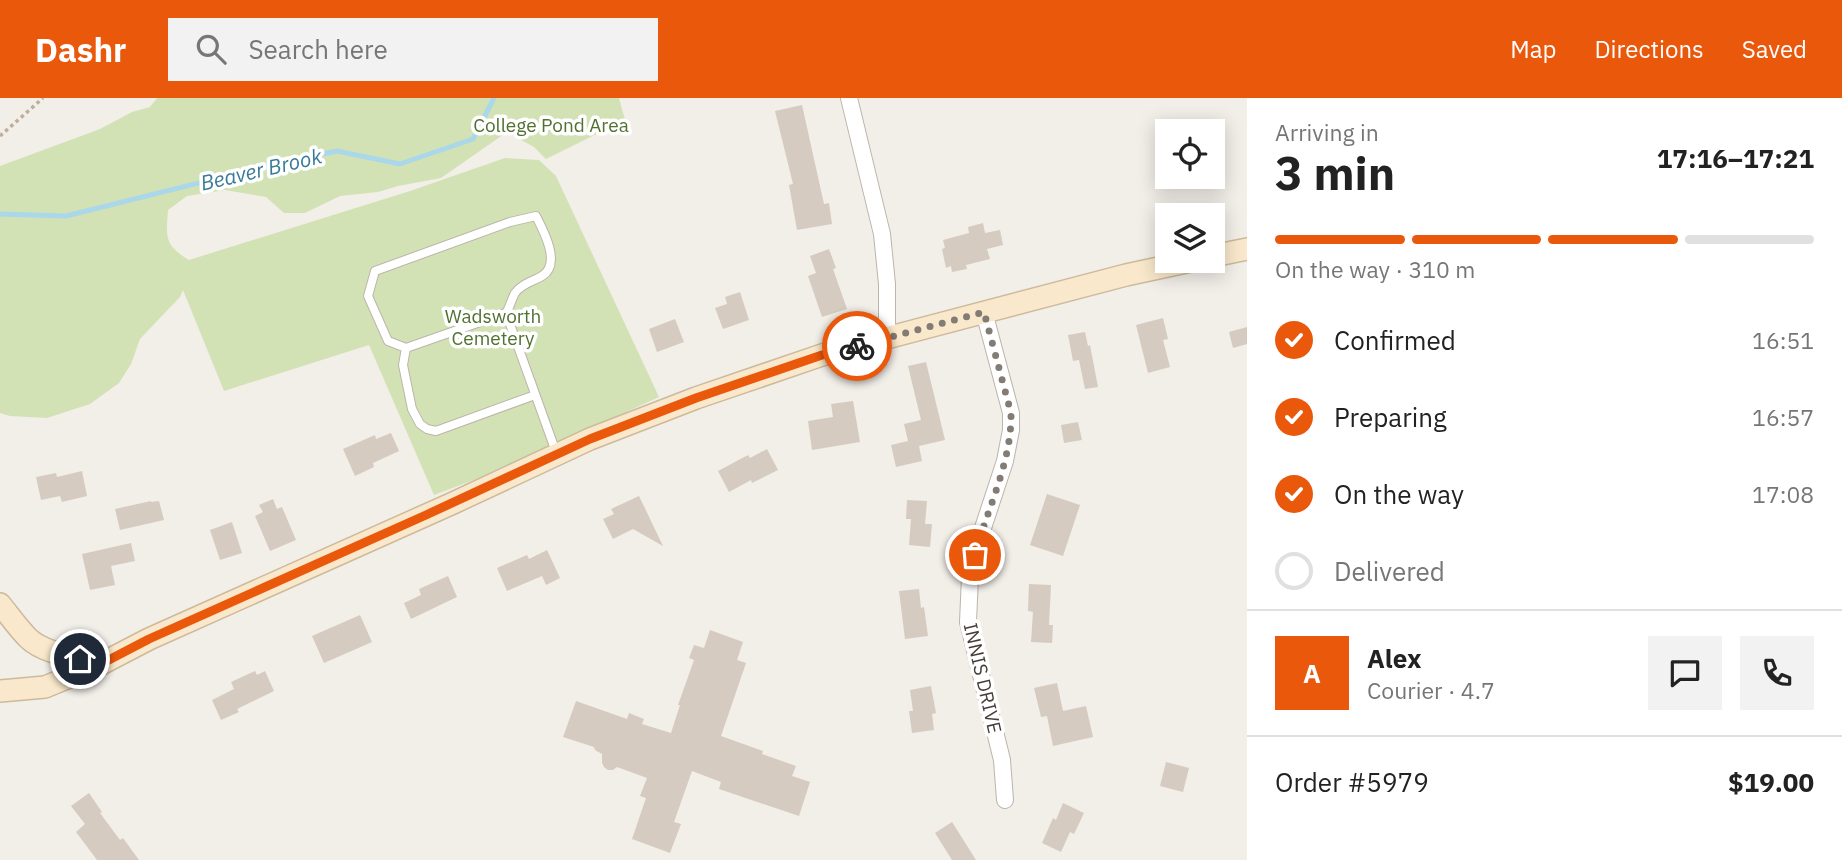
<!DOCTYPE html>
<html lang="en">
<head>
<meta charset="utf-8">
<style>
	:root { --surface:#fff; --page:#f2f2f2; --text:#222; --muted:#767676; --line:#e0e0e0; --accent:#ea580c }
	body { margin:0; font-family:"IBM Plex Sans",sans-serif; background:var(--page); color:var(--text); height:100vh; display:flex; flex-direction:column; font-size:26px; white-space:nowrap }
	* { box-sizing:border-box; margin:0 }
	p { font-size:23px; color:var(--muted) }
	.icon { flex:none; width:38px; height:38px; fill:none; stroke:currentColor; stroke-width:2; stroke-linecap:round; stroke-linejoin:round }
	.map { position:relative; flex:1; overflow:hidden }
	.sheet { display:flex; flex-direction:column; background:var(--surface); width:595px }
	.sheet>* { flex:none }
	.fabs { position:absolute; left:1155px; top:21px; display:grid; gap:14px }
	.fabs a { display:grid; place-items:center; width:70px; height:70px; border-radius:0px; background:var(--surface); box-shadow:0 4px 18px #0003; font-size:35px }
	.pin { position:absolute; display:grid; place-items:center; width:60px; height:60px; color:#fff; margin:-30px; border:4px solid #fff; border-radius:50%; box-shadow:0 2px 7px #0007 }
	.courier { position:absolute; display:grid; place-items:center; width:70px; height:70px; margin:-35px; border:5px solid #ea580c; border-radius:50%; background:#fff; color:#222; box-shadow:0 2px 9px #0007 }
	.overview em { font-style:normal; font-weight:700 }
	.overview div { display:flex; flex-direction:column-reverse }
	.overview { display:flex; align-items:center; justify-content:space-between; height:119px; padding:0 28px }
	h1 { font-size:46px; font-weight:700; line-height:52px }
	.bar { display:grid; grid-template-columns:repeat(4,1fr); gap:10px 7px; align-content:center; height:84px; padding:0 28px }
	.bar i { height:9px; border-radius:5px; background:var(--line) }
	.bar .active { background:var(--accent) }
	.bar p { grid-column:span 4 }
	.line { display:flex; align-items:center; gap:18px; padding:0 28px; border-top:2px solid var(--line) }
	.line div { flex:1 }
	.round { display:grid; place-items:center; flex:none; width:74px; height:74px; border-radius:0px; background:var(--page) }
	ol { padding:0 28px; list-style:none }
	li { display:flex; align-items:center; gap:21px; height:77px }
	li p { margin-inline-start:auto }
	li .icon { padding:7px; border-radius:50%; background:var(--accent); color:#fff; stroke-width:4 }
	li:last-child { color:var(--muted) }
	li i { width:38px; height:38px; border:4px solid var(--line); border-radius:50% }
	header { display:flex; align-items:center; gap:42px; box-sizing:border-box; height:98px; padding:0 35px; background:var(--accent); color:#fff }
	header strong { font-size:33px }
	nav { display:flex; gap:38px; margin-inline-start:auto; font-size:24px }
	.search { width:490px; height:63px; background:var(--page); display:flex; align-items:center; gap:18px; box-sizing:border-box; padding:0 24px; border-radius:0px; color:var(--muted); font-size:26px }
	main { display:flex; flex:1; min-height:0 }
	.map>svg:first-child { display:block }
	.green { fill:#d3e2b5 }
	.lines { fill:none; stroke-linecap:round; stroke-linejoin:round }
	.stream { stroke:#aad7e9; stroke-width:5 }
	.building { fill:#d6cbc1 }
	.lane-casing { stroke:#bdb4ab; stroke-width:10 }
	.street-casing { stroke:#bdb4ab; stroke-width:18 }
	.secondary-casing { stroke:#cdba9c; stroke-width:24 }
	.path { stroke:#bdae9e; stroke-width:3.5; stroke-dasharray:3.5 3.5; stroke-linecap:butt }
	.lane { stroke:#fff; stroke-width:8 }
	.street { stroke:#fff; stroke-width:16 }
	.secondary { stroke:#f9e8cb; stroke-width:21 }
	.done { stroke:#827c75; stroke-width:7; stroke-dasharray:0 12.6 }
	.route { stroke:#ea580c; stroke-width:9 }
	.labels { text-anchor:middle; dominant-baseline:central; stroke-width:7; stroke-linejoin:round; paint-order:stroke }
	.park-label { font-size:19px; fill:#517130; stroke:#fff }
	.street-label { font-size:19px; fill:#453e37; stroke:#fff }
	.water-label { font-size:21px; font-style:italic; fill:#377a97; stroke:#fff }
</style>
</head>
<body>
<header>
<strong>Dashr</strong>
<div class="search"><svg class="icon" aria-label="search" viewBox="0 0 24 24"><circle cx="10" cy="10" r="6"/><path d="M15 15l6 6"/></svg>Search here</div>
<nav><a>Map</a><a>Directions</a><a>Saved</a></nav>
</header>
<main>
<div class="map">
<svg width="1247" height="762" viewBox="0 0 1247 762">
	<rect width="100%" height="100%" fill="#f2eee8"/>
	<path class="green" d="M 157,0 L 619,0 L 625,22 L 546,61 L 534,49 L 507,34 L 441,80 L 398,88 L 378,94 L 340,98 L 305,115 L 284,115 L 266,99 L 225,92 L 187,98 L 168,112 C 166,139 164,147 189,162 L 410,93 L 505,60 L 539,62 L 556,78 L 659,299 L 495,374 L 434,397 L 369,247 L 224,293 L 183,192 L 180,199 L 140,241 L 131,266 L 119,285 L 90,306 L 47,320 L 10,318 L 0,315 L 0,68 L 100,31 L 132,14 L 150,9 Z"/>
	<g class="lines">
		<path class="stream" d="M 0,116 L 66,118 L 271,67 L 337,53 L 400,66 L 473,41 L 494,0"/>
	</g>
	<path class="building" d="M 802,7 L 824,106 L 829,105 L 832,126 L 797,132 L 789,87 L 793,86 L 775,13 Z
		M 983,125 L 985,135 L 1000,132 L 1003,147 L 987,151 L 990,161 L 966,167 L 967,171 L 952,174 L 951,168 L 946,170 L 942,151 L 945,150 L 943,142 L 969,135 L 968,129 Z
		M 829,151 L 836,170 L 833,171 L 847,211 L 822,219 L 808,178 L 816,175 L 810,158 Z
		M 740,194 L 749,222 L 723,231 L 715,210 L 727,206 L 725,199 Z
		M 1163,220 L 1168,241 L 1163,242 L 1170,269 L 1148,275 L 1136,227 Z
		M 675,221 L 684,244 L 657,254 L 649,231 Z
		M 1247,229 L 1247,246 L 1233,250 L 1229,234 Z
		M 1085,234 L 1088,248 L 1090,247 L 1098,289 L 1085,291 L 1079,262 L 1073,263 L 1068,237 Z
		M 926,264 L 945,342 L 919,348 L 922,363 L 896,369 L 891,347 L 908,343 L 904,326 L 921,322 L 908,268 Z
		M 853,303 L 860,344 L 812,352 L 808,323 L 833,319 L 831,306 Z
		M 1078,324 L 1082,342 L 1064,345 L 1061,327 Z
		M 391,335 L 399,353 L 373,365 L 374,369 L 355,378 L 343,351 L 375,337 L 376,341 Z
		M 767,351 L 778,372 L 752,385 L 751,382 L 729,394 L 718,373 L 748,357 L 750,360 Z
		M 82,373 L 87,398 L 62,404 L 60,398 L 41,402 L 36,379 L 56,375 L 57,379 Z
		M 1047,396 L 1080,407 L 1063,458 L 1030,447 Z
		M 639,398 L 663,448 L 633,431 L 613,441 L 603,421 L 614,416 L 611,411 Z
		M 273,401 L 277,411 L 282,409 L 296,442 L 270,453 L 255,418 L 263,414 L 259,407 Z
		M 907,402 L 927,403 L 925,426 L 932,426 L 930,449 L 909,447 L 911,421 L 906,421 Z
		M 151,403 L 151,404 L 159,403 L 164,422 L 120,432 L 115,411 Z
		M 232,424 L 242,455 L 220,462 L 210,432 Z
		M 131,445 L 135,463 L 111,468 L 115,487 L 90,492 L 82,456 Z
		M 547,452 L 560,480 L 546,487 L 542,478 L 507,493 L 497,470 L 527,457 L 529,461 Z
		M 448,478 L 457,499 L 411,521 L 404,505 L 421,497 L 419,491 Z
		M 1029,486 L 1051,487 L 1049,527 L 1053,527 L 1052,545 L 1031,544 L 1033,514 L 1028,513 Z
		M 919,491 L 921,510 L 924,509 L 928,538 L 905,541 L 899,493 Z
		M 360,517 L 372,544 L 324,565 L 312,538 Z
		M 710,532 L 743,544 L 737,562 L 746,565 L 721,638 L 763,653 L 762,656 L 796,668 L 792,678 L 810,684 L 799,718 L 719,691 L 721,684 L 692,673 L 674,724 L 681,726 L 670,755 L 632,741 L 646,700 L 640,698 L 647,680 L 617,669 L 613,672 L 608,672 L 604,669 L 602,665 L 602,656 L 595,652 L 594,649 L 563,639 L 576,603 L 627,621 L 629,615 L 644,621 L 642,626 L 671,635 L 680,607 L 678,607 L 694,562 L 689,560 L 694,547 L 704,550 Z
		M 255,573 L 257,577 L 265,573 L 274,593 L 237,611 L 239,614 L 221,622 L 212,602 L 234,591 L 231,584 Z
		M 1057,585 L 1063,613 L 1086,608 L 1093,639 L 1053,648 L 1047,618 L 1041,619 L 1034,590 Z
		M 931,588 L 936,615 L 932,616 L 934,632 L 912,635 L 909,613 L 913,613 L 910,592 Z
		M 1166,664 L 1189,670 L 1183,694 L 1160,688 Z
		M 89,695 L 102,714 L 100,715 L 120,742 L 123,740 L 139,762 L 97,762 L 76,734 L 85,726 L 71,708 Z
		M 1063,705 L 1084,715 L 1074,736 L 1070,734 L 1061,754 L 1042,745 L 1053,720 L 1056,722 Z
		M 952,724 L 976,762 L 952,762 L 935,735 Z"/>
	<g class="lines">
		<g class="lane-casing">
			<path id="lane" d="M 506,215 C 510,209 512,200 515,195 C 521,186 534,183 542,178 C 562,166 543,132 536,118 L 510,124 L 375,173 L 368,198 L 388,243 L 406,250 L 403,267 L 412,311 L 420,326 L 427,331 L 436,333 L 535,297
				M 506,215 L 556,354
				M 406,250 L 506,215"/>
		</g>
		<g class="street-casing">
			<path id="street" d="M 849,0 L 882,136 L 887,186 L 887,240
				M 984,214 L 1011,315 L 1011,332 L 1005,363 L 981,436 L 970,479 L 968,524 L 1002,662 L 1005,702"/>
		</g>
		<g class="secondary-casing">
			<path id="secondary" d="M 1213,158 L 1247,151
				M 0,506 C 9,517 18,530 28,540 C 44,556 80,560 101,566
				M 0,593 L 45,589 L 101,566 L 149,541 L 451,406 L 590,341 L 696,300 L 822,257 L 1126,177 L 1191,163"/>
		</g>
		<path class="path" d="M 0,38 L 43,0"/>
		<use href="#lane" class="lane"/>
		<use href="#street" class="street"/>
		<use href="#secondary" class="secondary"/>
	</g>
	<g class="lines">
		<path class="done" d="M 857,248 L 984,214 L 1011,315 C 1012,364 987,411 975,457"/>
		<path class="route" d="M 80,561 L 101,566 L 149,541 L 426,417 L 590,341 L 696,300 L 822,257 L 857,248"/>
	</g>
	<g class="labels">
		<g class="park-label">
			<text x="551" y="27">College Pond Area</text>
			<text x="493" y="218">Wadsworth<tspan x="493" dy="22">Cemetery</tspan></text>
		</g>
		<g class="street-label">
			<text transform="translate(983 580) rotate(77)">INNIS DRIVE</text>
		</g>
		<g class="water-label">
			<text transform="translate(261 71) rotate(-13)">Beaver Brook</text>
		</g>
	</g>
</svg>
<div class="fabs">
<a><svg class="icon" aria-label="locate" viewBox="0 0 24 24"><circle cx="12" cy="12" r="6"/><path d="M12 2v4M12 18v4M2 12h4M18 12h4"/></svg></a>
<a><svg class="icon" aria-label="layers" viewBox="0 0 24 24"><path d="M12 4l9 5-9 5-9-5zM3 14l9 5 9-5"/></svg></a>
</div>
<div class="pin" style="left:975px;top:457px;background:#ea580c"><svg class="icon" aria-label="bag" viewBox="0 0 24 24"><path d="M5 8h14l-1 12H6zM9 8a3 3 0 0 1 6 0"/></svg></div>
<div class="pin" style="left:80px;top:561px;background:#1f2937"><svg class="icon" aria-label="home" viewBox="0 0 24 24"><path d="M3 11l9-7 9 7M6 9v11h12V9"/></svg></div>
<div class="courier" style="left:857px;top:248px"><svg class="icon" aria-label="bike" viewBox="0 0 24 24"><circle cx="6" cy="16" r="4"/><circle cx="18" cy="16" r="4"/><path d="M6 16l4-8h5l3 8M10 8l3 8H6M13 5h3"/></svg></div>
</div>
<section class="sheet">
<div class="overview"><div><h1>3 min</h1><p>Arriving in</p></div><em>17:16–17:21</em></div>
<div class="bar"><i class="active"></i><i class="active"></i><i class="active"></i><i></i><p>On the way · 310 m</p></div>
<ol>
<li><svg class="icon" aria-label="check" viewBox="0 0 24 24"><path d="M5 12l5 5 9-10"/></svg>Confirmed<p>16:51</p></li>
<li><svg class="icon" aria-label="check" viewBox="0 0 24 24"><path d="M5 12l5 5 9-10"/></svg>Preparing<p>16:57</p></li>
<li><svg class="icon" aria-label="check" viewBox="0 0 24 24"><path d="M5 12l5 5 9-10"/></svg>On the way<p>17:08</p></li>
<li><i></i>Delivered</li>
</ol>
<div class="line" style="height:126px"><b class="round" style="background:var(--accent);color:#fff">A</b><div><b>Alex</b><p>Courier · 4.7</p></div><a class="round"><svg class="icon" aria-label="chat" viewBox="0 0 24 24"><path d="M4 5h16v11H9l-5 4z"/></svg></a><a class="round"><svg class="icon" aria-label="phone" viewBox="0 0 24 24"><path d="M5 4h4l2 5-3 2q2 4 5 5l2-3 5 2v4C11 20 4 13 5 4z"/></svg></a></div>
<div class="line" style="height:91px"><div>Order #5979</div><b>$19.00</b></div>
</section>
</main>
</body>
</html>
